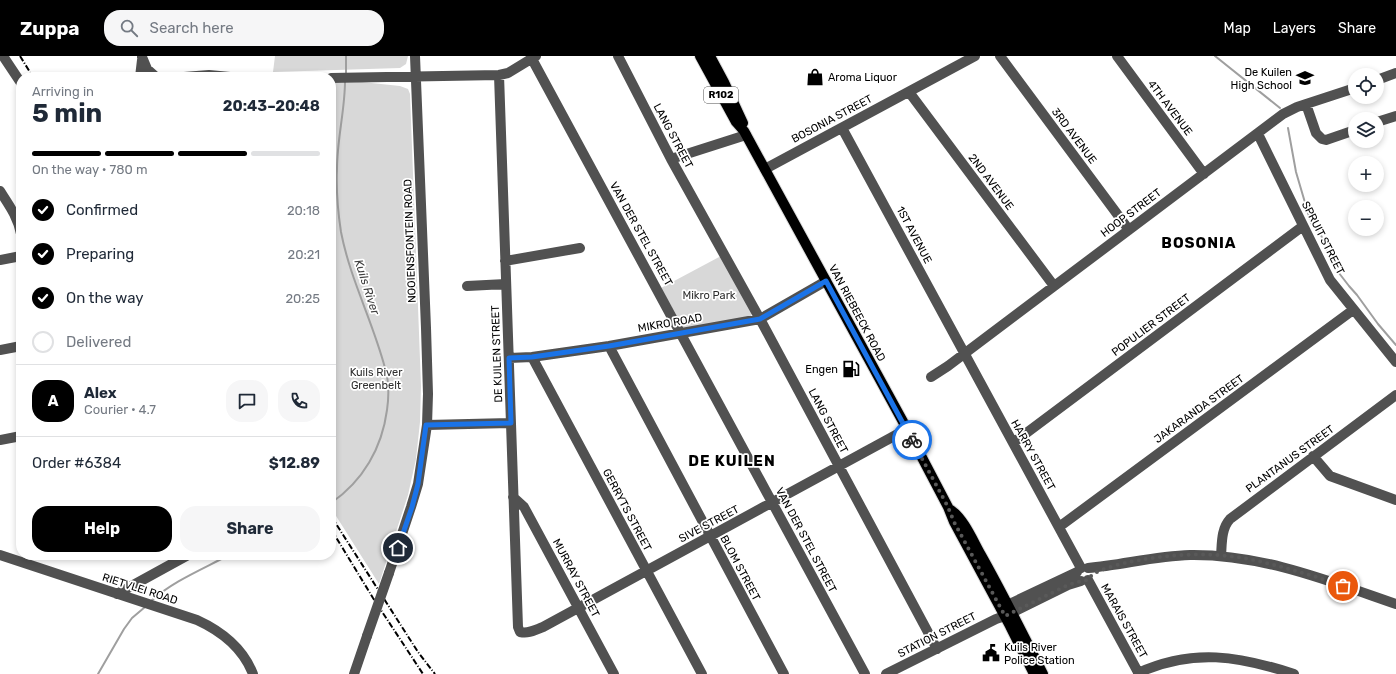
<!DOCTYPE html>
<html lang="en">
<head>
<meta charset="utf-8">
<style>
	:root { --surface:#fff; --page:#f6f6f7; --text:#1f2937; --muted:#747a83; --line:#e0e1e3; --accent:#000 }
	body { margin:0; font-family:Rubik,sans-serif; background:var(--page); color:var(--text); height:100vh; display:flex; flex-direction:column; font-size:15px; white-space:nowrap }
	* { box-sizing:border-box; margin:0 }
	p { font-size:13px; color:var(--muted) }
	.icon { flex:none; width:22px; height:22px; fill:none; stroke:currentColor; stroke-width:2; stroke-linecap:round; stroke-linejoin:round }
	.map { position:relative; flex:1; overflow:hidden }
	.panel { position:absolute; left:16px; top:16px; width:320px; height:488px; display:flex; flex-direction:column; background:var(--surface); border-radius:16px; box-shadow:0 2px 6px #0003 }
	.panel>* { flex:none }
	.tools { position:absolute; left:1348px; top:12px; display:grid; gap:8px }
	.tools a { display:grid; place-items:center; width:36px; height:36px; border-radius:50%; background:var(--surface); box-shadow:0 2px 6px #0003; font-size:20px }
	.pin { position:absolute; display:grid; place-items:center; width:34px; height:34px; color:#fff; margin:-17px; border:2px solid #fff; border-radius:50%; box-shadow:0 1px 4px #0007 }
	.courier { position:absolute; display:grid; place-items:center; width:40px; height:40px; margin:-20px; border:3px solid #1a73e8; border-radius:50%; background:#fff; color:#222; box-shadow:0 1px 5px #0007 }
	.head em { font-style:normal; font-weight:700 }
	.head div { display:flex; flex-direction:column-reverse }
	.head { display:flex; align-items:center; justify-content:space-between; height:68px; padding:0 16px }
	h1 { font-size:26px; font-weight:700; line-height:30px }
	.bar { display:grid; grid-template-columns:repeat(4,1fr); gap:6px 4px; align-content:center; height:48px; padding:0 16px }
	.bar i { height:5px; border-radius:3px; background:var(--line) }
	.bar .active { background:var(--accent) }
	.bar p { grid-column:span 4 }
	.line { display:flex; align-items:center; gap:10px; padding:0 16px; border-top:1px solid var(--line) }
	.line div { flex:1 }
	.round { display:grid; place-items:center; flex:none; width:42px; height:42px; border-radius:16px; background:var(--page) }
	ol { padding:0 16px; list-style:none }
	li { display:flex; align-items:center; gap:12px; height:44px }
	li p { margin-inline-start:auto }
	li .icon { padding:4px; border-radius:50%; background:var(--accent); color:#fff; stroke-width:4 }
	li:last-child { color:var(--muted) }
	li i { width:22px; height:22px; border:2px solid var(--line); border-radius:50% }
	.cta { display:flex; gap:8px; margin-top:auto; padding:8px 16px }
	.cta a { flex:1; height:46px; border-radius:16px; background:var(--accent); color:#fff; font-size:16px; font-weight:700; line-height:46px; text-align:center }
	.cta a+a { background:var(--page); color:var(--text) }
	header { display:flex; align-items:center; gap:24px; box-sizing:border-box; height:56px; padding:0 20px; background:var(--accent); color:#fff }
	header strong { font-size:19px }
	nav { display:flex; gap:22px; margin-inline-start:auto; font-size:14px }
	.search { width:280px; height:36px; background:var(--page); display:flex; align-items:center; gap:10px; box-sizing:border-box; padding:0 14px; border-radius:16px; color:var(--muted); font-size:15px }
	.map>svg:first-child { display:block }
	.green { fill:#d8d8d8 }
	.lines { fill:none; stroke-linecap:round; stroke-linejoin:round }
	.stream { stroke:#9f9f9f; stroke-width:2 }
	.major-casing { stroke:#dbdbdb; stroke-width:12 }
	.minor { stroke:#515151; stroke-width:10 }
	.major { stroke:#000; stroke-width:10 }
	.rail { stroke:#000; stroke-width:2; stroke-dasharray:6 2 1 2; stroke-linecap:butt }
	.minor-bridge { stroke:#515151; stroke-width:10 }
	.done { stroke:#595959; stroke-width:4; stroke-dasharray:0 7.2 }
	.route { stroke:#1a73e8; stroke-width:5 }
	.labels { text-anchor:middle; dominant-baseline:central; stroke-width:3.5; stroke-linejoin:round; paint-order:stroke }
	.shield { fill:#fff; stroke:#4c4c4c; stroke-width:1 }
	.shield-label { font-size:10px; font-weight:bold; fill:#000 }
	.poi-label { font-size:11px; fill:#000; stroke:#fff; text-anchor:end }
	.street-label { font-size:11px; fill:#000; stroke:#fff }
	.park-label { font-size:11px; fill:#2f2f2f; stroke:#fff }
	.water-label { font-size:12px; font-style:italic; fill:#404040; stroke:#fff }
	.district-label { font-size:15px; font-weight:bold; letter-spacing:1px; fill:#000; stroke:#fff }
</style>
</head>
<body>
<header>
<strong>Zuppa</strong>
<div class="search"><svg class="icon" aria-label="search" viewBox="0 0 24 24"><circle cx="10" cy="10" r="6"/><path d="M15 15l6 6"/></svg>Search here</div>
<nav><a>Map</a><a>Layers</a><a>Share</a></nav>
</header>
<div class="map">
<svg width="1396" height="618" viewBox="0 0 1396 618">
	<rect width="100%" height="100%" fill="#fff"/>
	<path class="green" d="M 275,0 L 408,0 L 406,8 L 400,12 L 273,16 Z
		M 362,26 L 400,30 L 408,33 L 410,38 L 421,330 L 420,366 L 416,403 L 408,439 L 379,528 L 331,452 L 331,27 Z
		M 721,200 L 752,256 L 751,261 L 684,273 L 661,232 Z"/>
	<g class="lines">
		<path class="stream" d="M 1215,0 L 1280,52
			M 346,19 L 346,0
			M 1288,72 L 1296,116 L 1311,167 L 1321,179 L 1332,208 L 1349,230 L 1357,239 L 1378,268 L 1396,289
			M 331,447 C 363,425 382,392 387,354 C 389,340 389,325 385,312 C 373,266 350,223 341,176 C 338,156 336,133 337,113 C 337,83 345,54 345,25
			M 151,545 C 173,525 203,513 229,499
			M 98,618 L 124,573 L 132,562 L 145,551"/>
		<g class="major-casing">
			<path id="major" d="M 700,0 L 736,66 L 744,75 L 907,373 L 948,451 L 954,466 L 1010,570 L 1034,618
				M 710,0 L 724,26 L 743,67
				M 951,454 C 964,463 973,485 981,499 C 1003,538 1023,578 1043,618"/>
		</g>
		<path class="minor" d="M 3,0 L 21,27
			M 618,0 L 671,103 L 760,263 L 937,593
			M 1000,0 L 1129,174
			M 1117,0 L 1204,118
			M 142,1 L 147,13 L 156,21
			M 532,3 L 865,618
			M 499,19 L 518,571 L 520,576 C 529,578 535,574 543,571 L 907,373
			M 140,21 L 142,4
			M 184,21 L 209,19 L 230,21
			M 331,22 L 499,19 L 508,17 L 536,0
			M 1377,24 L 1396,17
			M 909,36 L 1054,230
			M 1306,48 L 1316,77 L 1322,83 L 1326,84 L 1355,74
			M 1377,66 L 1396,60
			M 842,72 L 1081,512
			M 1258,78 L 1330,224 L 1396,306
			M 671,103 L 746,79
			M 765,113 L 975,0
			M 0,135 C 9,149 18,161 21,178
			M 0,204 L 21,200
			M 505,205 L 580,192
			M 467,230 L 506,228
			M 609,290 L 784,618
			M 0,294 L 21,290
			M 532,301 L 702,618
			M 509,302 L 532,301 L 609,290 L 760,263 L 826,225
			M 931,321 L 948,310 L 1283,58 L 1297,51 L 1355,32
			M 427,369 L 511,367
			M 0,384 L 21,380
			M 1013,387 L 1303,170
			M 1313,400 L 1330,420 L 1396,444
			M 513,441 L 524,451 L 614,618
			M 1059,471 L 1353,254
			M 0,499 L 197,564 C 221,575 243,592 253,618
			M 1221,500 C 1222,487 1221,473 1230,463 L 1396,339
			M 1088,512 C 1122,509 1155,500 1190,499 C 1262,498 1329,525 1396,548
			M 389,517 L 411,451 L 418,428 L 427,369 L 428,338 L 426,272 L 415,0
			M 1088,524 L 1139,618
			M 117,538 L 188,499
			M 1001,552 L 1077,516
			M 1138,617 C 1193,592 1239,600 1294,618
			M 354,618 L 367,580
			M 886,618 L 996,563 L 1005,560 L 1068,529 L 1081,525"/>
		<use href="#major" class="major"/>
		<path class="rail" d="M 20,0 L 33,21
			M 331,460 L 418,596 L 435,618
			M 331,473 L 373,542 L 423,618"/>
		<path class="minor-bridge" d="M 367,580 L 389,517"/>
	</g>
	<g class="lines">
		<path class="done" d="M 912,384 L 948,451 L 954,466 L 1005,560 L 1068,529 L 1081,525 L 1088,524 C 1089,523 1090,521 1091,520 C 1097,513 1131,505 1140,504 C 1178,497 1220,496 1258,505 C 1287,512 1315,520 1343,530"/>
		<path class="route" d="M 398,492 L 412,451 L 418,428 L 426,369 L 511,367 L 509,302 L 532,301 L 609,290 L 760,263 L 826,225 L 912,384"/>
	</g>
	<defs>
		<g id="shop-bare" transform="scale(1.38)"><path d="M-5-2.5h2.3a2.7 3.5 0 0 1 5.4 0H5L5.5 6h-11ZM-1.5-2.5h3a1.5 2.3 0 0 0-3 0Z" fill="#000" stroke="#fff" stroke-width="2.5" paint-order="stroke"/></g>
		<g id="school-bare" transform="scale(1.38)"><path d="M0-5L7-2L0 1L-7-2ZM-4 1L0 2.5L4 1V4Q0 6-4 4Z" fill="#000" stroke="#fff" stroke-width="2.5" paint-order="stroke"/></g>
		<g id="fuel-bare" transform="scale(1.38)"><path d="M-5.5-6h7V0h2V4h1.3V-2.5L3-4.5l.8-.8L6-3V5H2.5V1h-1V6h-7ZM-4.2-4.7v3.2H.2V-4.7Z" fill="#000" stroke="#fff" stroke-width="2.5" paint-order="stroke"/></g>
		<g id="civic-bare" transform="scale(1.38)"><path d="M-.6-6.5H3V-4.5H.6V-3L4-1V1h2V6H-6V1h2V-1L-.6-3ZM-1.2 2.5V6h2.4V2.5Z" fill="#000" stroke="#fff" stroke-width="2.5" paint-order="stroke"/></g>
	</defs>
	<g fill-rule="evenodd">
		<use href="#shop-bare" x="815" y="21"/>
		<use href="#school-bare" x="1305" y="22"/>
		<use href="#fuel-bare" x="851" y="313"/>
		<use href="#civic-bare" x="991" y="597"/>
	</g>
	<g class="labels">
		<rect class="shield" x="704" y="31" width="34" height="16" rx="3"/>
		<g class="shield-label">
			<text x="721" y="39">R102</text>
		</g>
		<g class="poi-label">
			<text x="1292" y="16">De Kuilen<tspan x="1292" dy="13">High School</tspan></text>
			<text x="828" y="21" text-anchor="start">Aroma Liquor</text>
			<text x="838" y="313">Engen</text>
			<text x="1004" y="591" text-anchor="start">Kuils River<tspan x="1004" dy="13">Police Station</tspan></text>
		</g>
		<g class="street-label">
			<text transform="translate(1170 52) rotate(53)">4TH AVENUE</text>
			<text transform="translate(832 63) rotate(-28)">BOSONIA STREET</text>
			<text transform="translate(673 80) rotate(62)">LANG STREET</text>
			<text transform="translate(1074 80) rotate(53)">3RD AVENUE</text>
			<text transform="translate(991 126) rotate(53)">2ND AVENUE</text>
			<text transform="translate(1131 157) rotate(-37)">HOOP STREET</text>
			<text transform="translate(641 178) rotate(61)">VAN DER STEL STREET</text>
			<text transform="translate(914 179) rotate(62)">1ST AVENUE</text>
			<text transform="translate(1323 182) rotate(63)">SPRUIT STREET</text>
			<text transform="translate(410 185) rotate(-92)">NOOIENSFONTEIN ROAD</text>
			<text transform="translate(857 257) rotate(62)">VAN RIEBEECK ROAD</text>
			<text transform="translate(670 267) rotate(-10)">MIKRO ROAD</text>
			<text transform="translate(1151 269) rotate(-37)">POPULIER STREET</text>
			<text transform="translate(497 298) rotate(-92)">DE KUILEN STREET</text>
			<text transform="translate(1199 353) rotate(-36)">JAKARANDA STREET</text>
			<text transform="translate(828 365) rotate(62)">LANG STREET</text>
			<text transform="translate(1033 399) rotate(61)">HARRY STREET</text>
			<text transform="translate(1290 403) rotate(-36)">PLANTANUS STREET</text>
			<text transform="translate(627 454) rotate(62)">GERRYTS STREET</text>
			<text transform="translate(709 468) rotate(-28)">SIVE STREET</text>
			<text transform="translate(806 484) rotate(62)">VAN DER STEL STREET</text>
			<text transform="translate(740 512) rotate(62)">BLOM STREET</text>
			<text transform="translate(576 522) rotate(62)">MURRAY STREET</text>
			<text transform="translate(140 533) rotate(18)">RIETVLEI ROAD</text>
			<text transform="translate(1124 565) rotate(61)">MARAIS STREET</text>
			<text transform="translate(937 579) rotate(-27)">STATION STREET</text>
		</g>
		<g class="park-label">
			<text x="709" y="239">Mikro Park</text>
			<text x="376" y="316">Kuils River<tspan x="376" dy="13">Greenbelt</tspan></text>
		</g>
		<g class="water-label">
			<text transform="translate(367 231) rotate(72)">Kuils River</text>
		</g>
		<g class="district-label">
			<text x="1199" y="187">BOSONIA</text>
			<text x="732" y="405">DE KUILEN</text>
		</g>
	</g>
</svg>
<div class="tools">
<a><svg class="icon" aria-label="locate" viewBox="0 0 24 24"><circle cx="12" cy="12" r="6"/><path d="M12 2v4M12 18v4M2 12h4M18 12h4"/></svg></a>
<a><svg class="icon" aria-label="layers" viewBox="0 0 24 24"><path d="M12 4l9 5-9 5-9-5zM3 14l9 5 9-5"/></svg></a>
<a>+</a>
<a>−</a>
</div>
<div class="pin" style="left:1343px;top:530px;background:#ea580c"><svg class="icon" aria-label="bag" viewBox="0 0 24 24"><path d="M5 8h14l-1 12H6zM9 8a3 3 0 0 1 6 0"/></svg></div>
<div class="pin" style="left:398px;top:492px;background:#1f2937"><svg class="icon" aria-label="home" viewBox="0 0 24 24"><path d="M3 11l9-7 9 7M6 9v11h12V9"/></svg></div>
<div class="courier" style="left:912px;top:384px"><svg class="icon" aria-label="bike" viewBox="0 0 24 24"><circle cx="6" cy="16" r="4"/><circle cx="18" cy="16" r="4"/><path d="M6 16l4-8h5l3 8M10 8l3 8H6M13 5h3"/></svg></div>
<section class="panel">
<div class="head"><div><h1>5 min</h1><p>Arriving in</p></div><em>20:43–20:48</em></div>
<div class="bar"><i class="active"></i><i class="active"></i><i class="active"></i><i></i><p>On the way · 780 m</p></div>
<ol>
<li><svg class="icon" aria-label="check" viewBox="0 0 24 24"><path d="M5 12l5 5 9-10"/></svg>Confirmed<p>20:18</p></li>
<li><svg class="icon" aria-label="check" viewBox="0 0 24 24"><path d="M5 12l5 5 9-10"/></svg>Preparing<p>20:21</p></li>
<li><svg class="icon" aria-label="check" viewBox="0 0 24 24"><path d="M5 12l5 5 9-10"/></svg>On the way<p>20:25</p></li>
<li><i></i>Delivered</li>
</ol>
<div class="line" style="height:72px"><b class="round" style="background:var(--accent);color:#fff">A</b><div><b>Alex</b><p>Courier · 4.7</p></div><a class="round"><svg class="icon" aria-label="chat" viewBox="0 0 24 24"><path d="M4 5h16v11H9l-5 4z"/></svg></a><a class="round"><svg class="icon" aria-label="phone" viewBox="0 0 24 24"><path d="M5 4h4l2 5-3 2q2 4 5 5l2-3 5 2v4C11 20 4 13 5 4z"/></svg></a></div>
<div class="line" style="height:52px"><div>Order #6384</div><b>$12.89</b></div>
<div class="cta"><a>Help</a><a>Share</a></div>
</section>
</div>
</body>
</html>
